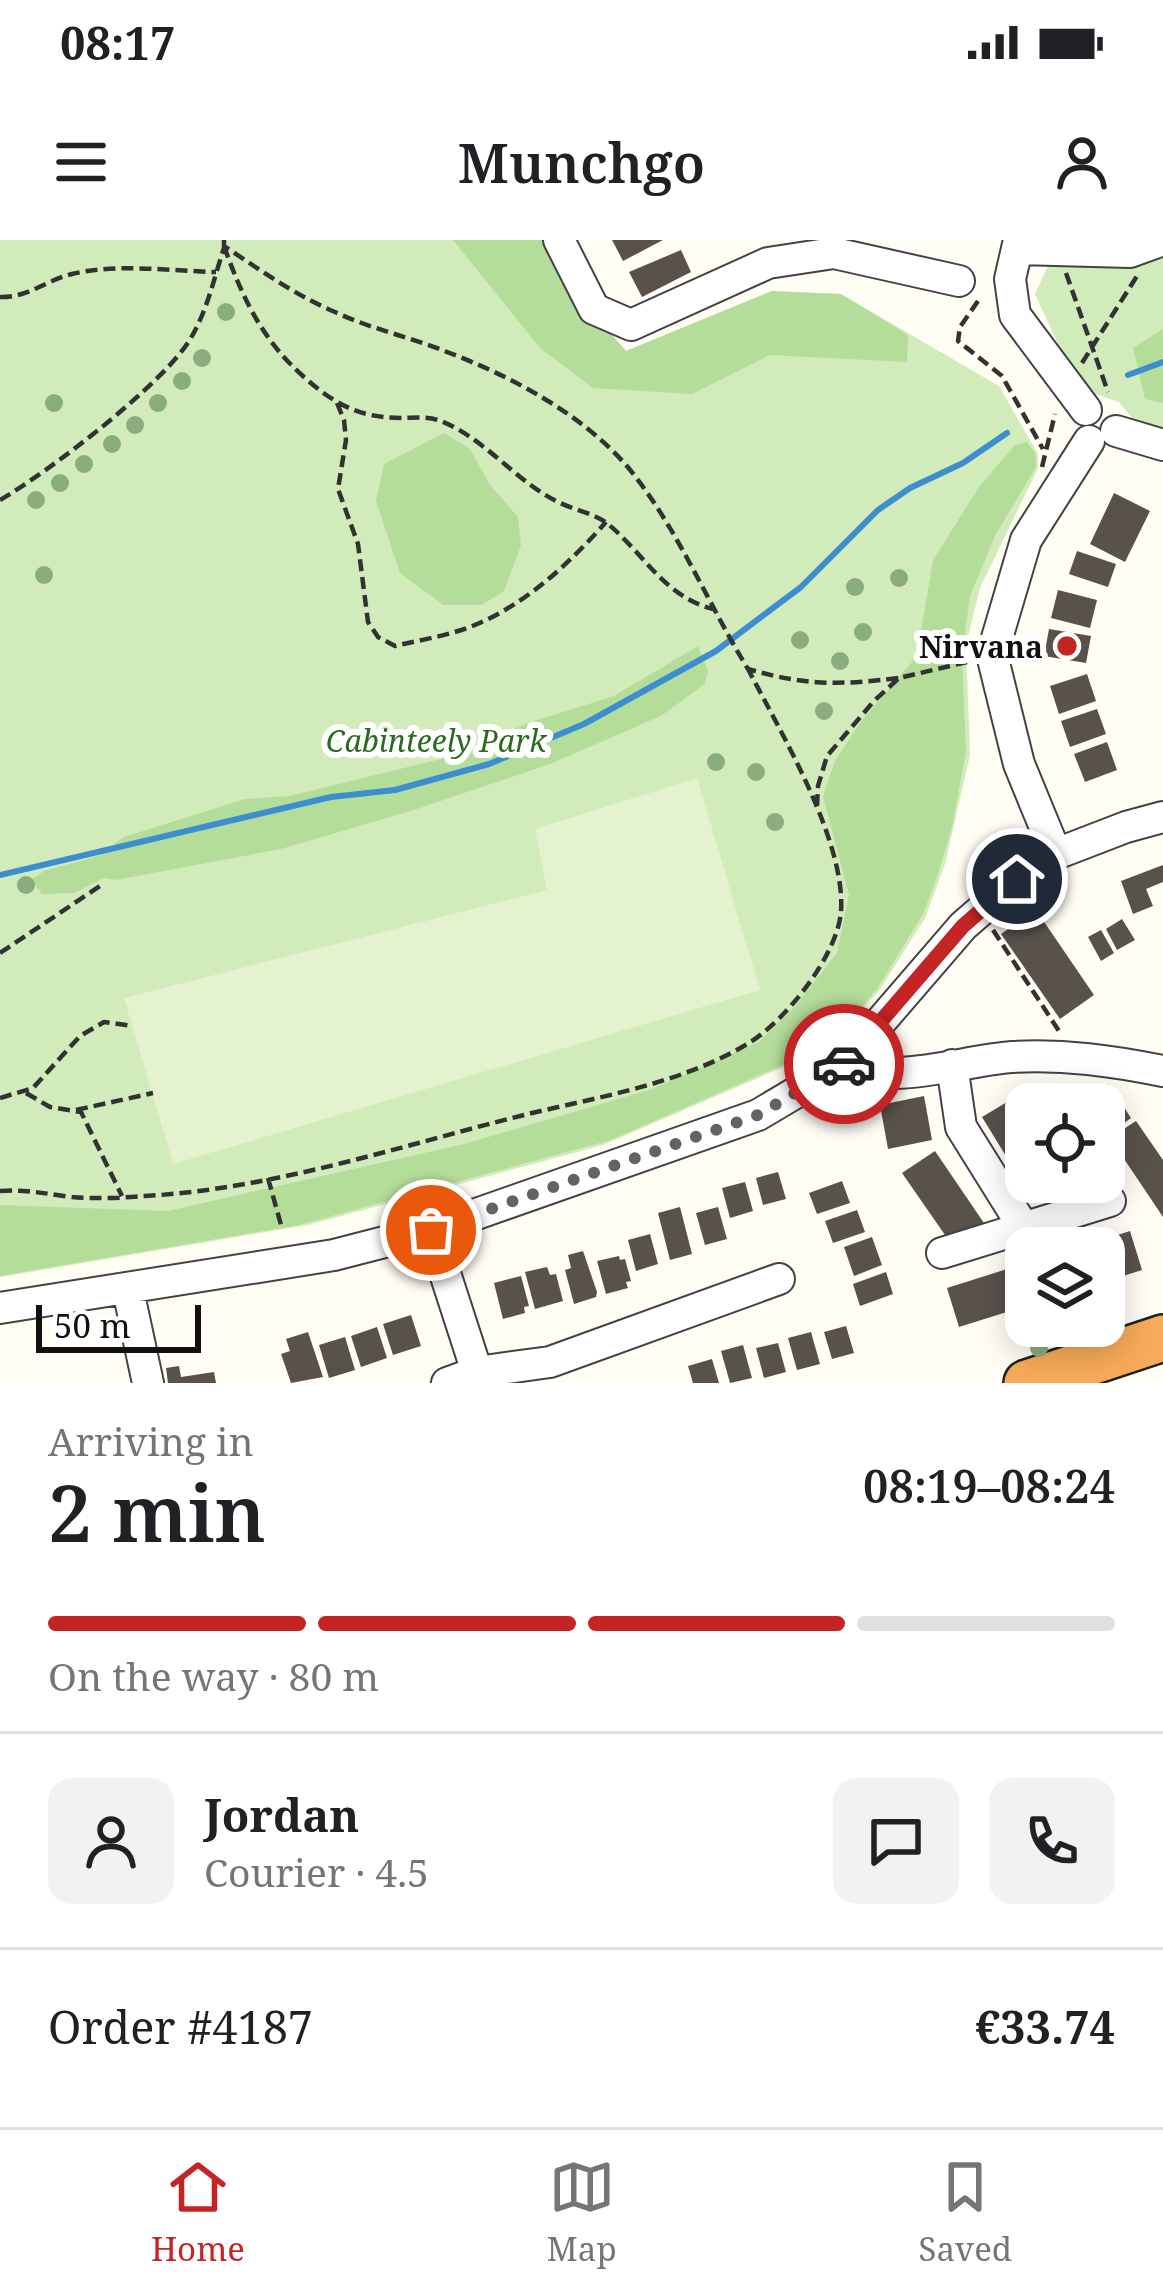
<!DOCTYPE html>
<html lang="en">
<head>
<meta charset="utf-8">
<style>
	:root { --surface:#fff; --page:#f2f2f2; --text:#202124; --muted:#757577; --line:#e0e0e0; --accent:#c52424 }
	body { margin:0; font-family:"Noto Serif",serif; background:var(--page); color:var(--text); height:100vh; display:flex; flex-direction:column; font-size:45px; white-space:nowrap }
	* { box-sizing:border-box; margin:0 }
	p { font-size:39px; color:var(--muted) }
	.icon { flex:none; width:66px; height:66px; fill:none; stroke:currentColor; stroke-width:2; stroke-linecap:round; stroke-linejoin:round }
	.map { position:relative; height:1143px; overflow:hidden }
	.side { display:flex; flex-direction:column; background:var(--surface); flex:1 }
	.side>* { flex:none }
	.fabs { position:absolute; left:1005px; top:843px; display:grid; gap:24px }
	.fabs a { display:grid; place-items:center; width:120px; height:120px; border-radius:24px; background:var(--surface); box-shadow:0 6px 30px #0003; font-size:60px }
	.scale { position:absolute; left:36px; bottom:30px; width:165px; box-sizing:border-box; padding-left:12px; border:6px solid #101010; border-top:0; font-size:33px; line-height:42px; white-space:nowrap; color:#101010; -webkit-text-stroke:9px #fff; paint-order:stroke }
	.pin { position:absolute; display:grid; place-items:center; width:102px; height:102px; color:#fff; margin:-51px; border:6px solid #fff; border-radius:50%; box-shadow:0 3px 12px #0007 }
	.courier { position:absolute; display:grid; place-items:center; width:120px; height:120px; margin:-60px; border:9px solid #c52424; border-radius:50%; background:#fff; color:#222; box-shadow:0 3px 15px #0007 }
	.summary em { font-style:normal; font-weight:600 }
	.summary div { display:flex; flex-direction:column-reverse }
	.summary { display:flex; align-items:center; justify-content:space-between; height:204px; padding:0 48px }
	h1 { font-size:78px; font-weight:600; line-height:90px }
	.bar { display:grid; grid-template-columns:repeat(4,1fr); gap:18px 12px; align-content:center; height:144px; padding:0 48px }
	.bar i { height:15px; border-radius:9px; background:var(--line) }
	.bar .selected { background:var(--accent) }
	.bar p { grid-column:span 4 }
	.line { display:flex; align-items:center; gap:30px; padding:0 48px; border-top:3px solid var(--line) }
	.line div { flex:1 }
	.round { display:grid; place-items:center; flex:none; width:126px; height:126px; border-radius:24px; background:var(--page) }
	.status { display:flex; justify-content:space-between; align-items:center; height:84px; padding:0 60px; background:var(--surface); direction:ltr }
	.status svg { height:33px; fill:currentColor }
	header { display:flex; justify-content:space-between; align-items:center; height:156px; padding:0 48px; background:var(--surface); font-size:54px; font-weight:600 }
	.tabs { display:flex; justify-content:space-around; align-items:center; height:168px; border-top:3px solid var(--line); background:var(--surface); font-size:33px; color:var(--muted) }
	.tabs a { display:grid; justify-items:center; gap:6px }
	.tabs .selected { color:var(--accent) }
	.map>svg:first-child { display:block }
	.green { fill:#d2ebbb }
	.forest { fill:#b5dd9a }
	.pitch { fill:#e4f2cd }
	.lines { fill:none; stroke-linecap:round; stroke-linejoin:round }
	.stream { stroke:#3c8ed1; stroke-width:6 }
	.building { fill:#59524c }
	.minor-casing { stroke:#434343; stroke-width:34 }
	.highway-casing { stroke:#212121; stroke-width:50 }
	.path { stroke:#323232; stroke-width:4.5; stroke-dasharray:12 6; stroke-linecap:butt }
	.minor { stroke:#fff; stroke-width:30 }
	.highway { stroke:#f7aa5a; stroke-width:45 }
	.tree { fill:#8aad7e }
	.done { stroke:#646360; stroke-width:12; stroke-dasharray:0 21.6 }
	.route { stroke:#c52424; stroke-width:15 }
	.poi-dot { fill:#c52424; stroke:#fff; stroke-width:4.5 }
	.labels { text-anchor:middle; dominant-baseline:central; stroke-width:12; stroke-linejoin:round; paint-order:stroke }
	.poi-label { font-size:30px; font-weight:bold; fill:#101010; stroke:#fff; text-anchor:end }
	.park-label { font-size:30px; font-style:italic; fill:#2a6b1e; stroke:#fff }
</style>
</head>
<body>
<div class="status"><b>08:17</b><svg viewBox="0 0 49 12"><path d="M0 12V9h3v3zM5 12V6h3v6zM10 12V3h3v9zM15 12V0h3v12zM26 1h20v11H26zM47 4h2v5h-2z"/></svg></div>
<header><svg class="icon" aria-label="menu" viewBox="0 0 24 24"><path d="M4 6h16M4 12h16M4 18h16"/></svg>Munchgo<svg class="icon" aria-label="person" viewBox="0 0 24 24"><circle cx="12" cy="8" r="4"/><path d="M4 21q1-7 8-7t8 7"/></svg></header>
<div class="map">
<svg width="1163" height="1143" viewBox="0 0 1163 1143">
	<rect width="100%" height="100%" fill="#fffdf4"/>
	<path class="green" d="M 0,0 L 545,0 L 586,65 L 626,111 L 772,51 L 841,54 L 999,146 L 1038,214 L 1038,228 L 980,348 L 966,406 L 970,515 L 945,624 L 925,678 L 879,751 L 825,809 L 603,905 L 308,985 L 0,1037 Z
		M 1163,12 L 1163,197 L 1135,182 L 1119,162 L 1086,151 L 1069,128 L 1035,54 L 1048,26 L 1057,22 Z"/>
	<path class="forest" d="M 453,0 L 545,0 L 586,65 L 626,111 L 772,51 L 841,54 L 908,95 L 907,122 L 770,115 L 692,154 L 593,148 L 540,108 Z
		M 1163,89 L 1163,163 L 1145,159 L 1133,108 Z
		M 444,193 L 470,209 L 490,245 L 518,277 L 521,305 L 504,351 L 482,365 L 443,365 L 400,333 L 376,261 L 384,224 Z
		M 1027,202 L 1035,213 L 1036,227 L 996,294 L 970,356 L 962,415 L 966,512 L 952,587 L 938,634 L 923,674 L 877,749 L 826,806 L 611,900 L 299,985 L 0,1036 L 0,965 L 168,971 L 464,904 L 652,849 L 759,802 L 795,766 L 837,713 L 849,655 L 823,556 L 835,521 L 859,484 L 917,416 L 933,320 L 979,247 L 1015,205 Z
		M 698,406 L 708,431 L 705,444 L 661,476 L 550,524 L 414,570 L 281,609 L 116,640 L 104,638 L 74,653 L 42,654 L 31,640 L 44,631 L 98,616 L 124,597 L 245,559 L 289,556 L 449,517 L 528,483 L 614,456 Z"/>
	<path class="pitch" d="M 697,538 L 760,750 L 173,924 L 124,758 L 547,650 L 535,589 Z"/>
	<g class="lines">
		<path class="stream" d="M 1128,135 L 1163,122
			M 0,635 L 331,557 L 395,550 L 489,524 L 584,484 L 716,411 L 801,347 L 878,270 L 910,248 L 963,223 L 1007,193"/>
	</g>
	<path class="building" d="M 612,0 L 663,0 L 623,21 Z
		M 681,10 L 691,32 L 642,57 L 629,32 Z
		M 1114,253 L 1150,271 L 1125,322 L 1090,304 Z
		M 1077,311 L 1116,324 L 1108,347 L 1069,334 Z
		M 1058,350 L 1097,360 L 1090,388 L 1051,378 Z
		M 1049,389 L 1091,396 L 1086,423 L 1044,416 Z
		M 1087,434 L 1096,461 L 1059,474 L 1050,446 Z
		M 1097,469 L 1106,494 L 1070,507 L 1061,481 Z
		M 1107,502 L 1117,530 L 1085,542 L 1074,514 Z
		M 1163,625 L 1163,642 L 1146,649 L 1153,666 L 1133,674 L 1121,641 Z
		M 1036,670 L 1094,755 L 1060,779 L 1001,694 Z
		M 1122,679 L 1135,700 L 1117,710 L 1106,689 Z
		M 1101,690 L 1114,713 L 1101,721 L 1088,697 Z
		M 1069,844 L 1109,844 L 1131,878 L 1108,895 L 1104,888 L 1104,864 L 1069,864 Z
		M 924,856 L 932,900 L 888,909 L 880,865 Z
		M 1007,862 L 1026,894 L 1026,936 L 1020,939 L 982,877 Z
		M 1136,881 L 1163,920 L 1163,977 L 1110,898 Z
		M 935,911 L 986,986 L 954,1008 L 902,933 Z
		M 778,932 L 786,959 L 763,965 L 756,938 Z
		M 842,941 L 850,963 L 817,974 L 809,953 Z
		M 745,942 L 753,971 L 730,978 L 722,948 Z
		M 680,967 L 692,1014 L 670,1020 L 658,973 Z
		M 718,967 L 727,999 L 705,1005 L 696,973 Z
		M 857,970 L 865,992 L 833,1003 L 825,981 Z
		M 1130,991 L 1142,1030 L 1104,1042 L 1104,1008 L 1080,1007 Z
		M 650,994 L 658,1024 L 636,1031 L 628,1000 Z
		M 872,997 L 882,1025 L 854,1036 L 844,1007 Z
		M 583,1011 L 597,1052 L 596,1057 L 574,1064 L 565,1030 L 571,1028 L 568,1015 Z
		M 619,1016 L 620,1020 L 625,1019 L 631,1041 L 626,1042 L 628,1048 L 606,1054 L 597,1021 Z
		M 1026,1023 L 1026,1066 L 959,1087 L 947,1048 Z
		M 547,1027 L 550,1035 L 556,1034 L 563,1061 L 535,1069 L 525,1032 Z
		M 886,1032 L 893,1054 L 860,1066 L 853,1044 Z
		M 521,1036 L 529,1066 L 524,1067 L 525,1073 L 503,1079 L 494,1043 Z
		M 411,1075 L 421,1106 L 393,1115 L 383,1084 Z
		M 846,1086 L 854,1113 L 832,1119 L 824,1092 Z
		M 377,1087 L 387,1118 L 361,1127 L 351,1096 Z
		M 308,1092 L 323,1137 L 291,1143 L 281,1114 L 290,1111 L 286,1099 Z
		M 811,1092 L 820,1124 L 797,1130 L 788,1098 Z
		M 345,1097 L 355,1130 L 329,1138 L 319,1105 Z
		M 778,1103 L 786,1132 L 764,1138 L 756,1108 Z
		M 743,1105 L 752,1138 L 730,1143 L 721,1111 Z
		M 712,1119 L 719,1143 L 693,1143 L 688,1126 Z
		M 179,1126 L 181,1137 L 214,1132 L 216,1143 L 168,1143 L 166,1128 Z"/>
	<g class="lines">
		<g class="minor-casing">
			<path id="minor" d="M 559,0 L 594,69 L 631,85 L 768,23 L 834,13 L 959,41
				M 1019,0 L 1010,39 L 1015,75 L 1086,170
				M 1018,9 L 1130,12 L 1163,0
				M 1116,191 L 1163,205
				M 1056,614 L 1019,524 L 992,415 L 1026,300 L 1089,201
				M 844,824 C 895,846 959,821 1012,817 C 1065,814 1112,821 1163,831
				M 952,825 L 961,887 L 1024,988
				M 431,990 L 477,1132
				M 942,1013 L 1110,961
				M 128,1050 L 148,1143
				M 0,1068 L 334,1015 L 431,990 L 758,875 L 844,824 L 963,686 L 1017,639 L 1056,614 L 1126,587 L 1163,577
				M 447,1143 L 477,1132 L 550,1122 L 779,1039"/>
		</g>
		<g class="highway-casing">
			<path id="highway" d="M 1027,1143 L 1163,1098"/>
		</g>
		<path class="path" d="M 224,0 L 224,6 C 260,30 295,55 335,72 C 371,89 410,97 447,112 C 513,137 586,176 631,231 C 679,291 708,364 748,429 C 806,446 840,445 899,438
			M 224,6 C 242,57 262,100 304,137 C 334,164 360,178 401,178 C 413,178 427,176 438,180 C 483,196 515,241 558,262 C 574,270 594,273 608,284 C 644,314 665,357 713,369
			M 1066,33 L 1108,152
			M 0,57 C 27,58 47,40 72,34 C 118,23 169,31 216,32
			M 978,61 L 960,87 L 958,101 L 1002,136 L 1043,209
			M 1082,123 L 1137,36
			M 337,163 L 344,180 L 346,200 L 338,249 L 358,304 L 368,382 L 378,397 L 395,406 C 420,400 446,396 470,387 C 524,366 568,325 606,282
			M 1042,227 L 1055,174
			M 0,260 C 47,233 168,141 192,96 C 208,68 214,38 224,8
			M 817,566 L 818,546 L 827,516 L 874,461 L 899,438 L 967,422
			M 993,690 L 1059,791
			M 0,713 L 103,644
			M 26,853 L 50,867 L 81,872 L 122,956
			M 0,858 L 33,848 L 80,796 L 104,782 L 133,786
			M 76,870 L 153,853
			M 268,938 L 281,985
			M 0,951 C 25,949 47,954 72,957 C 95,959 121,958 145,956 C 269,949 388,910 508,879 C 589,858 676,847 749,803 C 786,780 837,716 841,672 C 846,601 781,493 748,429"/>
		<use href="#minor" class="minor"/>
		<use href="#highway" class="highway"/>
	</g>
	<g class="tree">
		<circle cx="226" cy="72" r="9"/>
		<circle cx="202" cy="118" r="9"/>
		<circle cx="182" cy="141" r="9"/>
		<circle cx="54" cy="163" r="9"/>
		<circle cx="158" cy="163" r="9"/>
		<circle cx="135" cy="185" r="9"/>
		<circle cx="112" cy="204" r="9"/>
		<circle cx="84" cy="224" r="9"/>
		<circle cx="60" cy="243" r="9"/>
		<circle cx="36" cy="260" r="9"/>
		<circle cx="44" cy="335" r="9"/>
		<circle cx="899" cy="338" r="9"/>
		<circle cx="855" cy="347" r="9"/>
		<circle cx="863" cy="392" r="9"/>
		<circle cx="800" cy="400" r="9"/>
		<circle cx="840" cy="421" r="9"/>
		<circle cx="824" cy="471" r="9"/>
		<circle cx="716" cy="522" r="9"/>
		<circle cx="756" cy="532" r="9"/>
		<circle cx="775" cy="582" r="9"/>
		<circle cx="26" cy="645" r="9"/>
		<circle cx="1039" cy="1108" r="9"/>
	</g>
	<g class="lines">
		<path class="done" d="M 431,990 L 758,875 L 844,824"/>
		<path class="route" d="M 844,824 L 963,686 L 1017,639"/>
	</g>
	<circle class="poi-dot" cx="1067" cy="406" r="12"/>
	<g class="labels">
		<g class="poi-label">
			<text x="1043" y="406">Nirvana</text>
		</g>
		<g class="park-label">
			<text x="436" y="500">Cabinteely Park</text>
		</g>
	</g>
</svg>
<div class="fabs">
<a><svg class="icon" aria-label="locate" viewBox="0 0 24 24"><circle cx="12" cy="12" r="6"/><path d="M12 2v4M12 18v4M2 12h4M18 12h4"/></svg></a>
<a><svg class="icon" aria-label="layers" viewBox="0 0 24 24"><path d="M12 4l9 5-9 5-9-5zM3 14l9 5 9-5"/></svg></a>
</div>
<div class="scale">50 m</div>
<div class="pin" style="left:431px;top:990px;background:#ea580c"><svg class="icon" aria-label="bag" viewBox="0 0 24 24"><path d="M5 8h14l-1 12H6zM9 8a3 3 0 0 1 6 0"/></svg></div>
<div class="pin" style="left:1017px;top:639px;background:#1f2937"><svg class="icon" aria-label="home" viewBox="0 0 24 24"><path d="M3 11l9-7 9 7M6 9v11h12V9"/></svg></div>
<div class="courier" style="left:844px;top:824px"><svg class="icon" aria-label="car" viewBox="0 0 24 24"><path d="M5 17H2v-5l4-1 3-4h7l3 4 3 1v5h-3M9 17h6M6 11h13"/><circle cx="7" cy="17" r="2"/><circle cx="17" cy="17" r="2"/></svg></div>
</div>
<section class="side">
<div class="summary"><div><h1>2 min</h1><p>Arriving in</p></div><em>08:19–08:24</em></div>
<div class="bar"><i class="selected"></i><i class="selected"></i><i class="selected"></i><i></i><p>On the way · 80 m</p></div>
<div class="line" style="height:216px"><a class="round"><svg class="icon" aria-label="person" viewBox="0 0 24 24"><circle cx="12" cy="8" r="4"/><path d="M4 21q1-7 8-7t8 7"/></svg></a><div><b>Jordan</b><p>Courier · 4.5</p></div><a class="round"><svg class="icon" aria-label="chat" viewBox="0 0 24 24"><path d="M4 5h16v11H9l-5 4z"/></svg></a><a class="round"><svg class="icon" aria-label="phone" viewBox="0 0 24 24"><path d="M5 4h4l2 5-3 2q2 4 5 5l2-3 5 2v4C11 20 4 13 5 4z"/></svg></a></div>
<div class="line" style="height:156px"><div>Order #4187</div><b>€33.74</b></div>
</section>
<nav class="tabs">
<a class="selected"><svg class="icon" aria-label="home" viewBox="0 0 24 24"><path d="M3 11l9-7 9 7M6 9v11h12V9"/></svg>Home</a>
<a><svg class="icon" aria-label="map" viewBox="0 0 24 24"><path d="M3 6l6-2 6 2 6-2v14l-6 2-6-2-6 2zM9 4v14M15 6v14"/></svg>Map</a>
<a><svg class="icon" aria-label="saved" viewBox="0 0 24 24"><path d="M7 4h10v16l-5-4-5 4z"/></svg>Saved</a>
</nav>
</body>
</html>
